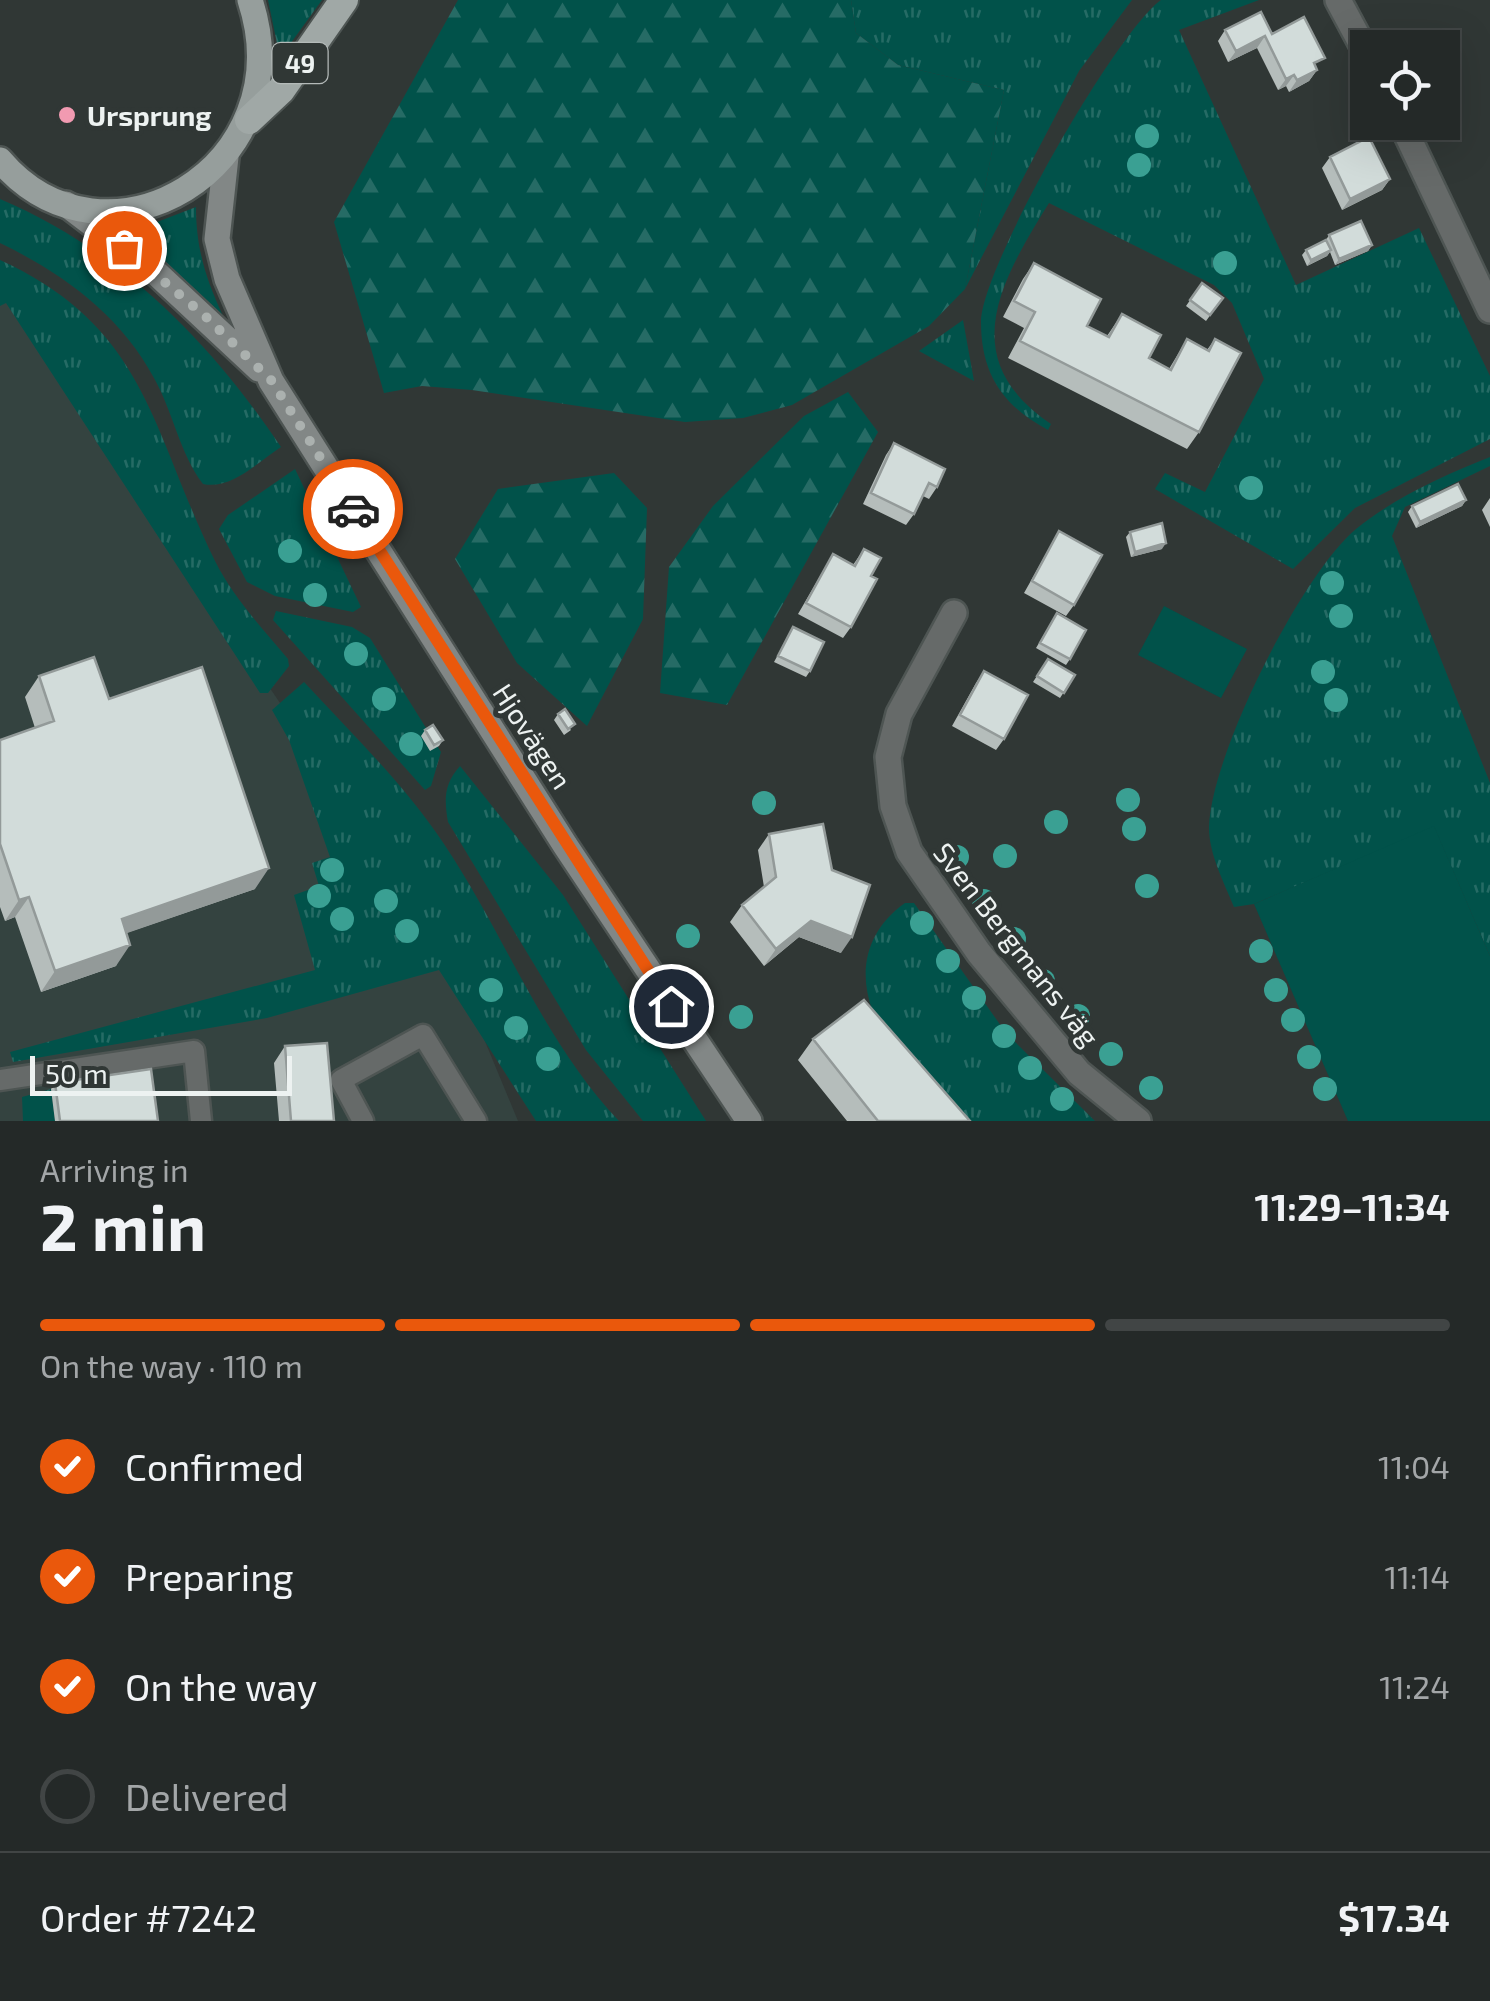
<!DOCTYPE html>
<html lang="en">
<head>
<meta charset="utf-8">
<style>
	:root { --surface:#242928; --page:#303534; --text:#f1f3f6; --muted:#a3a6a8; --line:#414545; --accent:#ea580c }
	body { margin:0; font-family:"Exo 2",sans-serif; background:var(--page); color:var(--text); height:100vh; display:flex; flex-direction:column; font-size:38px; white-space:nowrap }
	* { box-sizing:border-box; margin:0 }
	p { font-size:32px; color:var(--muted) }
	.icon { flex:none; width:55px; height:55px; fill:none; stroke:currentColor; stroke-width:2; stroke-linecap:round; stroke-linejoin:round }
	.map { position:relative; height:1121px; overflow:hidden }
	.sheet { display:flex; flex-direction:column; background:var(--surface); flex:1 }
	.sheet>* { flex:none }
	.tools { position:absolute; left:1350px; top:30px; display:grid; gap:20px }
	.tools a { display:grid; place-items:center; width:110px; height:110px; border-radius:0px; background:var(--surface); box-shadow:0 10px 40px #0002,0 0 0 2px var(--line); font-size:50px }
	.scale { position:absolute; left:30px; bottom:25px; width:262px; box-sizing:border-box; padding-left:10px; border:5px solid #edf2f1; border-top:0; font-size:28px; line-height:35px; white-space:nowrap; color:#edf2f1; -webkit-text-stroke:8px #303735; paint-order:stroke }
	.pin { position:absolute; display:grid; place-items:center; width:85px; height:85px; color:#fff; margin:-42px; border:5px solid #fff; border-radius:50%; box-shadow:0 2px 10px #0007 }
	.courier { position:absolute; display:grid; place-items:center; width:100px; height:100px; margin:-50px; border:8px solid #ea580c; border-radius:50%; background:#fff; color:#222; box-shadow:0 2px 12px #0007 }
	.summary em { font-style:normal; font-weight:700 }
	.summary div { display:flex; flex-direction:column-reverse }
	.summary { display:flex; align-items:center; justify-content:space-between; height:170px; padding:0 40px }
	h1 { font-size:65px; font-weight:700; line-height:75px }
	.bar { display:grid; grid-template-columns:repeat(4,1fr); gap:15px 10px; align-content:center; height:120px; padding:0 40px }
	.bar i { height:12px; border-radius:8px; background:var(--line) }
	.bar .on { background:var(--accent) }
	.bar p { grid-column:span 4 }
	.line { display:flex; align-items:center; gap:25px; padding:0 40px; border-top:2px solid var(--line) }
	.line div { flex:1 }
	ol { padding:0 40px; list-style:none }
	li { display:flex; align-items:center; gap:30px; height:110px }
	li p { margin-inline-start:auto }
	li .icon { padding:10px; border-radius:50%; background:var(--accent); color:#fff; stroke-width:4 }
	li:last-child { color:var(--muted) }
	li i { width:55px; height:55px; border:5px solid var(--line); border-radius:50% }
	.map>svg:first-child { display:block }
	.built { fill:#344340 }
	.grass { fill:url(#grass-tufts) }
	.forest { fill:url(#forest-firs) }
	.green { fill:#01524a }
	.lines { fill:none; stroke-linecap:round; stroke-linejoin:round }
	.service-casing { stroke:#4e5553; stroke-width:25 }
	.minor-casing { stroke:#4e5553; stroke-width:30 }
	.secondary-casing { stroke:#4e5553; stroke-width:30 }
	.primary-casing { stroke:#4e5553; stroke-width:30 }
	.trunk-casing { stroke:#4e5553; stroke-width:32 }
	.service { stroke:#666a69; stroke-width:20 }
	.minor { stroke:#666a69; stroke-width:25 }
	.secondary { stroke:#828786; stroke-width:25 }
	.primary { stroke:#969e9c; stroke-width:25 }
	.trunk { stroke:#a0a8a6; stroke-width:28 }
	.tree { fill:#3aa093 }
	.wall { fill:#b5bdbb }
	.shaded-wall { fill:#939a99 }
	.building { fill:#d2dcda; stroke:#939a99; stroke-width:2.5 }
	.done { stroke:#abb1af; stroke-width:10; stroke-dasharray:0 18 }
	.route { stroke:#ea580c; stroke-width:12 }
	.poi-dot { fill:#f19ab1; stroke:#303735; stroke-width:4 }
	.labels { text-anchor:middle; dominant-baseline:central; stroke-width:10; stroke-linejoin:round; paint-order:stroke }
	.shield { fill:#303735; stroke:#b4bab9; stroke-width:2.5 }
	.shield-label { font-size:25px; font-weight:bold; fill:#edf2f1 }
	.poi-label { font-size:28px; font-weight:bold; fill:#edf2f1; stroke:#303735; text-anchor:start }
	.street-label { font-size:28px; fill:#edf2f1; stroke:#303735 }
</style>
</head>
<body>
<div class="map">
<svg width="1490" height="1121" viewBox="0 0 1490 1121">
	<defs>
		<pattern id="grass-tufts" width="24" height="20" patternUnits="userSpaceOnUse" patternTransform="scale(2.5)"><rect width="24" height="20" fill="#01524a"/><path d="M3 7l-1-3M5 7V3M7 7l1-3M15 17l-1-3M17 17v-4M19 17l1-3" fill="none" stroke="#266b65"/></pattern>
		<pattern id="forest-firs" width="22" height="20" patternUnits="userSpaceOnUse" patternTransform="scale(2.5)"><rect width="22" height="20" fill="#01524a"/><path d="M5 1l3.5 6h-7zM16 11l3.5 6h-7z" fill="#266b65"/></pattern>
	</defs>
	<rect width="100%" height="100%" fill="#303735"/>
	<path class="built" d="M 0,288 L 448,952 L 518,1121 L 0,1121 Z"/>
	<path class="grass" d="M 268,0 L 322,0 L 280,58 Z
		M 851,0 L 1132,0 L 1079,71 L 965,289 L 1004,90 L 898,65 L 856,33 Z
		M 1161,0 L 1259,0 L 1179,30 L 1296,285 L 1419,228 L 1490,376 L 1490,439 L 1355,508 L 1293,569 L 1155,489 L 1165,473 L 1205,492 L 1264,379 L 1232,303 L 1214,285 L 1049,203 C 1000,282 955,359 1051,424 L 1048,430 C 1003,406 981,374 981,322 C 981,268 1116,32 1161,0 Z
		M 0,199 C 120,250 209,340 281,447 C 258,462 231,490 203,484 C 180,454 173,412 154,378 C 120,315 64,274 0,243 Z
		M 196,207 C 196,249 206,279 223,316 L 126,234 Z
		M 0,260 C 148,328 151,431 215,561 C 233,597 262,628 288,659 L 289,666 L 268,693 L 260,693 L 6,303 L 0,306 Z
		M 963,320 L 974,381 L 919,351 Z
		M 1490,457 L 1490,466 L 1405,507 L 1392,536 L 1490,783 L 1490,956 L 1434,827 L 1254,904 L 1234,907 C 1224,882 1209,855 1209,827 C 1211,755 1301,575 1356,529 C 1394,498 1444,475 1490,457 Z
		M 295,469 L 361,607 L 353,612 L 275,596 L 247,582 L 219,529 L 228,515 Z
		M 276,611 L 352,627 L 370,638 L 441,752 L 431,786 L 425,790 L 273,620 Z
		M 304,682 C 352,734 405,785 444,844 C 505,935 543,1041 619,1121 L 536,1121 L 439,970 L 267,1018 L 13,1062 L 10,1052 L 315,970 L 294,895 L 319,886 L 312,863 L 330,857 L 289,740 L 272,710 Z
		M 460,766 L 563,895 L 706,1121 L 643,1121 L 586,1050 L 448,822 C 444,799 444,784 460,766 Z
		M 905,903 L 914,903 L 1006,1033 L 1095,1121 L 966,1121 L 873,1012 C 857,970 867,930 905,903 Z
		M 51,1089 L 55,1121 L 23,1121 L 22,1097 Z"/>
	<path class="forest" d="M 458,0 L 851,0 L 856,33 L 898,65 L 1004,90 L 965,289 L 929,326 L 792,405 L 743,418 L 685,422 L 472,390 L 422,386 L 384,393 L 334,222 Z
		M 848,392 L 878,432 L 727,705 L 660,693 L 669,567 L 713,506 L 804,416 Z
		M 614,473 L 647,508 L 643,619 L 587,726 L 517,663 L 455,559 L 498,489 Z"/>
	<path class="green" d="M 1164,606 L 1247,649 L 1221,698 L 1138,655 Z
		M 1434,826 L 1490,956 L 1490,1121 L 1348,1121 L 1254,904 Z"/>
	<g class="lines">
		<g class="service-casing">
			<path id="service" d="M 0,1080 L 194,1051 L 201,1121
				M 363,1121 L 341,1080 L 423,1035 L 476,1121"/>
		</g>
		<g class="minor-casing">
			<path id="minor" d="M 1338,0 L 1368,56
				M 1401,122 L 1490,310
				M 954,613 L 899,714 L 888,757 L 893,806 L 909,852 L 979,953 L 1079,1073 L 1138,1121"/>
		</g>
		<g class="secondary-casing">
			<path id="secondary" d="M 226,157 L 217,239 L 227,279 L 271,381 L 565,845 L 749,1121
				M 66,204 L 155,272 L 259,369"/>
		</g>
		<g class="primary-casing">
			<path id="primary" d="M 0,160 C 105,284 305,167 250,0"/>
		</g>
		<g class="trunk-casing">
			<path id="trunk" d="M 249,120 L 281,90 L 344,0"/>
		</g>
		<use href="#service" class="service"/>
		<use href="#minor" class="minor"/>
		<use href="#secondary" class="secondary"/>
		<use href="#primary" class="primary"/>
		<use href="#trunk" class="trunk"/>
	</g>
	<g class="tree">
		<circle cx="1147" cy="136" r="12"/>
		<circle cx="1139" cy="165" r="12"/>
		<circle cx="1225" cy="263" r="12"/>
		<circle cx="1251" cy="488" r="12"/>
		<circle cx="290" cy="551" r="12"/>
		<circle cx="1332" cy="583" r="12"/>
		<circle cx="315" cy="595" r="12"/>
		<circle cx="1341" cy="616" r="12"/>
		<circle cx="356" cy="654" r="12"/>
		<circle cx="1323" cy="672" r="12"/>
		<circle cx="384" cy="699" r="12"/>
		<circle cx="1336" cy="700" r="12"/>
		<circle cx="411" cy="744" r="12"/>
		<circle cx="1128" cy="800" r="12"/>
		<circle cx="764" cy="803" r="12"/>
		<circle cx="1056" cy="822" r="12"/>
		<circle cx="1134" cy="829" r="12"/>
		<circle cx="1005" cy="856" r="12"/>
		<circle cx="957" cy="857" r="12"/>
		<circle cx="332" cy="870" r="12"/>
		<circle cx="1147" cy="886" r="12"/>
		<circle cx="319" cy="896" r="12"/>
		<circle cx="386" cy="901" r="12"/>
		<circle cx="984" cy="901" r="12"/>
		<circle cx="342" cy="919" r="12"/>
		<circle cx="922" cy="923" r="12"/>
		<circle cx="407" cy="931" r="12"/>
		<circle cx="688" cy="936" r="12"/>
		<circle cx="1014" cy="939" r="12"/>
		<circle cx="1261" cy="951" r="12"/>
		<circle cx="948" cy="961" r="12"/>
		<circle cx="1043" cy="981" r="12"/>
		<circle cx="491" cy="990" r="12"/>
		<circle cx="1276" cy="990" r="12"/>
		<circle cx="974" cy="998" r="12"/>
		<circle cx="1078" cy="1016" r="12"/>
		<circle cx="741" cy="1017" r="12"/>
		<circle cx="1293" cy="1020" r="12"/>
		<circle cx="516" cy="1028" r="12"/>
		<circle cx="1004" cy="1036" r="12"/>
		<circle cx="1111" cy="1054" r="12"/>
		<circle cx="1309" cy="1057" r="12"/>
		<circle cx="548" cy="1059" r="12"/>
		<circle cx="1030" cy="1068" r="12"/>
		<circle cx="1151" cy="1088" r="12"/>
		<circle cx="1325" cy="1089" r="12"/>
		<circle cx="1062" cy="1099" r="12"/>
	</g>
	<path class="wall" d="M 1225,30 L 1272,34 L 1317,70 L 1309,81 L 1289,92 L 1286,86 L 1278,90 L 1257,48 L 1228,62 L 1218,41 Z
		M 1330,157 L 1390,179 L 1382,190 L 1342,210 L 1322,168 Z
		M 1329,235 L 1372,245 L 1368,251 L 1335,265 L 1330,252 L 1327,256 L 1307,266 L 1302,255 L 1306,250 L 1326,240 Z
		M 1034,263 L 1087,326 L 1107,336 L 1122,314 L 1149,358 L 1169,369 L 1187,339 L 1207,350 L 1215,339 L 1199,432 L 1187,449 L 1008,358 L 1024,328 L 1003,317 L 1023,279 Z
		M 1202,283 L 1223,298 L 1206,321 L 1186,306 Z
		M 894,443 L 937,487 L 929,499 L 923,496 L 914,514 L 906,525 L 863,504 L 886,455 Z
		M 1490,498 L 1490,527 L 1482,510 Z
		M 1466,500 L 1462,506 L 1416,528 L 1408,512 L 1412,506 Z
		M 1059,531 L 1074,605 L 1066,616 L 1024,593 Z
		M 1130,532 L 1162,549 L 1131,557 L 1126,537 Z
		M 864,549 L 871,576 L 851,627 L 843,638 L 798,614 L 833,554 L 853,565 Z
		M 1057,613 L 1070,659 L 1066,665 L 1036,648 Z
		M 793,627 L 810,671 L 806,677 L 774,662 Z
		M 1048,659 L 1075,675 L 1060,698 L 1033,682 Z
		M 984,671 L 1004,739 L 996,750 L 952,726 L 976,683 Z
		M 39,676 L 109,699 L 255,889 L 126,933 L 116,966 L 41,992 L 15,917 L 5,921 L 0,907 L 0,740 L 35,728 L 25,697 Z
		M 558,714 L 571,730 L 564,735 L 554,720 Z
		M 425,730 L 443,740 L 439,746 L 430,751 L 421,736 Z
		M 769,834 L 841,953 L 799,937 L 764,966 L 730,922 L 742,905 L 764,887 L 758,850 Z
		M 813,1039 L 970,1121 L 847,1121 L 798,1060 Z
		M 285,1046 L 334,1121 L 279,1121 L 274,1063 Z
		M 55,1083 L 158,1121 L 55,1121 L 51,1089 Z"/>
	<path class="shaded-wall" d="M 1265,36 L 1257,48 L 1228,62 L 1236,51 Z
		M 1317,70 L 1309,81 L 1289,92 L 1297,80 Z
		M 1294,75 L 1286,86 L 1278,90 L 1286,79 Z
		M 1390,179 L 1382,190 L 1342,210 L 1350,199 Z
		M 1372,245 L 1368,251 L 1335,265 L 1339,259 Z
		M 1331,250 L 1327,256 L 1307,266 L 1311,260 Z
		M 1466,500 L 1462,506 L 1416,528 L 1420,522 Z
		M 1166,543 L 1162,549 L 1131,557 L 1135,552 Z
		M 269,868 L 255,889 L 107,940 L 122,919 Z
		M 29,897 L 15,917 L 5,921 L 19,900 Z
		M 811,921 L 852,937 L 841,953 L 799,937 L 764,966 L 776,949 Z
		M 130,945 L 116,966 L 41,992 L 55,971 Z"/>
	<path class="building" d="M 1261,12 L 1272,34 L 1304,17 L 1325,58 L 1314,63 L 1317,70 L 1297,80 L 1294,75 L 1286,79 L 1265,36 L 1236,51 L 1225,30 Z
		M 1369,137 L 1390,179 L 1350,199 L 1330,157 Z
		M 1361,221 L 1372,245 L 1339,259 L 1329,235 Z
		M 1326,240 L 1331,250 L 1311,260 L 1306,250 Z
		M 1034,263 L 1101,299 L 1087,326 L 1109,337 L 1122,314 L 1161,335 L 1149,358 L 1171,370 L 1187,339 L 1209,351 L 1215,339 L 1241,353 L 1199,432 L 1020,341 L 1035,312 L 1014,301 Z
		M 1202,283 L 1223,298 L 1210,315 L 1190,300 Z
		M 894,443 L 945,469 L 937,487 L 929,483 L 914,514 L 871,493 Z
		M 1458,484 L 1466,500 L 1420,522 L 1412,506 Z
		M 1162,523 L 1166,543 L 1135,552 L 1130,532 Z
		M 1059,531 L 1102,555 L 1074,605 L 1032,581 Z
		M 864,549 L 881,558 L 871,576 L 877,579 L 851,627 L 806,603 L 833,554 L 855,566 Z
		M 1057,613 L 1086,630 L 1070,659 L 1040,643 Z
		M 793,627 L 824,642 L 810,671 L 778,656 Z
		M 94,657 L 109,699 L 202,667 L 269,868 L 122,919 L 130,945 L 55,971 L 29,897 L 19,900 L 0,844 L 0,740 L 54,721 L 39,676 Z
		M 1048,659 L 1075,675 L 1064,693 L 1037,676 Z
		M 984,671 L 1028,695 L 1004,739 L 960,715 Z
		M 565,709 L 575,724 L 568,729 L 558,714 Z
		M 433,725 L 443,740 L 434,745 L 425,730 Z
		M 823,824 L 832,870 L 870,885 L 852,937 L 811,921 L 776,949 L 742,905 L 776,877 L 769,834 Z
		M 864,1000 L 970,1121 L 878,1121 L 813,1039 Z
		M 327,1043 L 334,1121 L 291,1121 L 285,1046 Z
		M 151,1069 L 158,1121 L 60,1121 L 55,1083 Z"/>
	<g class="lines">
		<path class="done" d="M 124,248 L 205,316 L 271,380 L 353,509"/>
		<path class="route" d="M 353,509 L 671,1006"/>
	</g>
	<circle class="poi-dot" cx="67" cy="115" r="10"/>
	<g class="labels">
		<rect class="shield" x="272.5" y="43" width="55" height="40" rx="8"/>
		<g class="shield-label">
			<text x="300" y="63">49</text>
		</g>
		<g class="poi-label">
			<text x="87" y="115">Ursprung</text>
		</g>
		<g class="street-label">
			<text transform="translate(533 736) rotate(57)">Hjovägen</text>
			<text transform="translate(1017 944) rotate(52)">Sven Bergmans väg</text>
		</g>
	</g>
</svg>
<div class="tools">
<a><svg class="icon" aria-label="locate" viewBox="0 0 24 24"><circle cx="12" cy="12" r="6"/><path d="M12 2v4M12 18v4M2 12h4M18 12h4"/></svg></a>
</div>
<div class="scale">50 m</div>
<div class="pin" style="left:124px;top:248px;background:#ea580c"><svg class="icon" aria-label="bag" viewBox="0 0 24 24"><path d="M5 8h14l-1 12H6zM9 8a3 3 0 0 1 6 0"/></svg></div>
<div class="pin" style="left:671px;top:1006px;background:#1f2937"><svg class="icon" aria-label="home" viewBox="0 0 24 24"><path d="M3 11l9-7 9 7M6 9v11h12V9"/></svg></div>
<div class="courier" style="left:353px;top:509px"><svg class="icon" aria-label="car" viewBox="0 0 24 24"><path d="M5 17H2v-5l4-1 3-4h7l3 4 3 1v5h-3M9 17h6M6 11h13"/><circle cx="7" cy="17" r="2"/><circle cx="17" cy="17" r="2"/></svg></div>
</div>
<section class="sheet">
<div class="summary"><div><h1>2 min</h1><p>Arriving in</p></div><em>11:29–11:34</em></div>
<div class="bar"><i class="on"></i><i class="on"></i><i class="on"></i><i></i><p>On the way · 110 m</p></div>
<ol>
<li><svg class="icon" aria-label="check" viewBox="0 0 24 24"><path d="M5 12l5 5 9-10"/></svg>Confirmed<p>11:04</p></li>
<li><svg class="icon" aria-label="check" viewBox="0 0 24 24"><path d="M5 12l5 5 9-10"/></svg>Preparing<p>11:14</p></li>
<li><svg class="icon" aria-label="check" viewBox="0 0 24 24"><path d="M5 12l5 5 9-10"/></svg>On the way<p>11:24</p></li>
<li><i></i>Delivered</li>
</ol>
<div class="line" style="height:130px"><div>Order #7242</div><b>$17.34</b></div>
</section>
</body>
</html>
